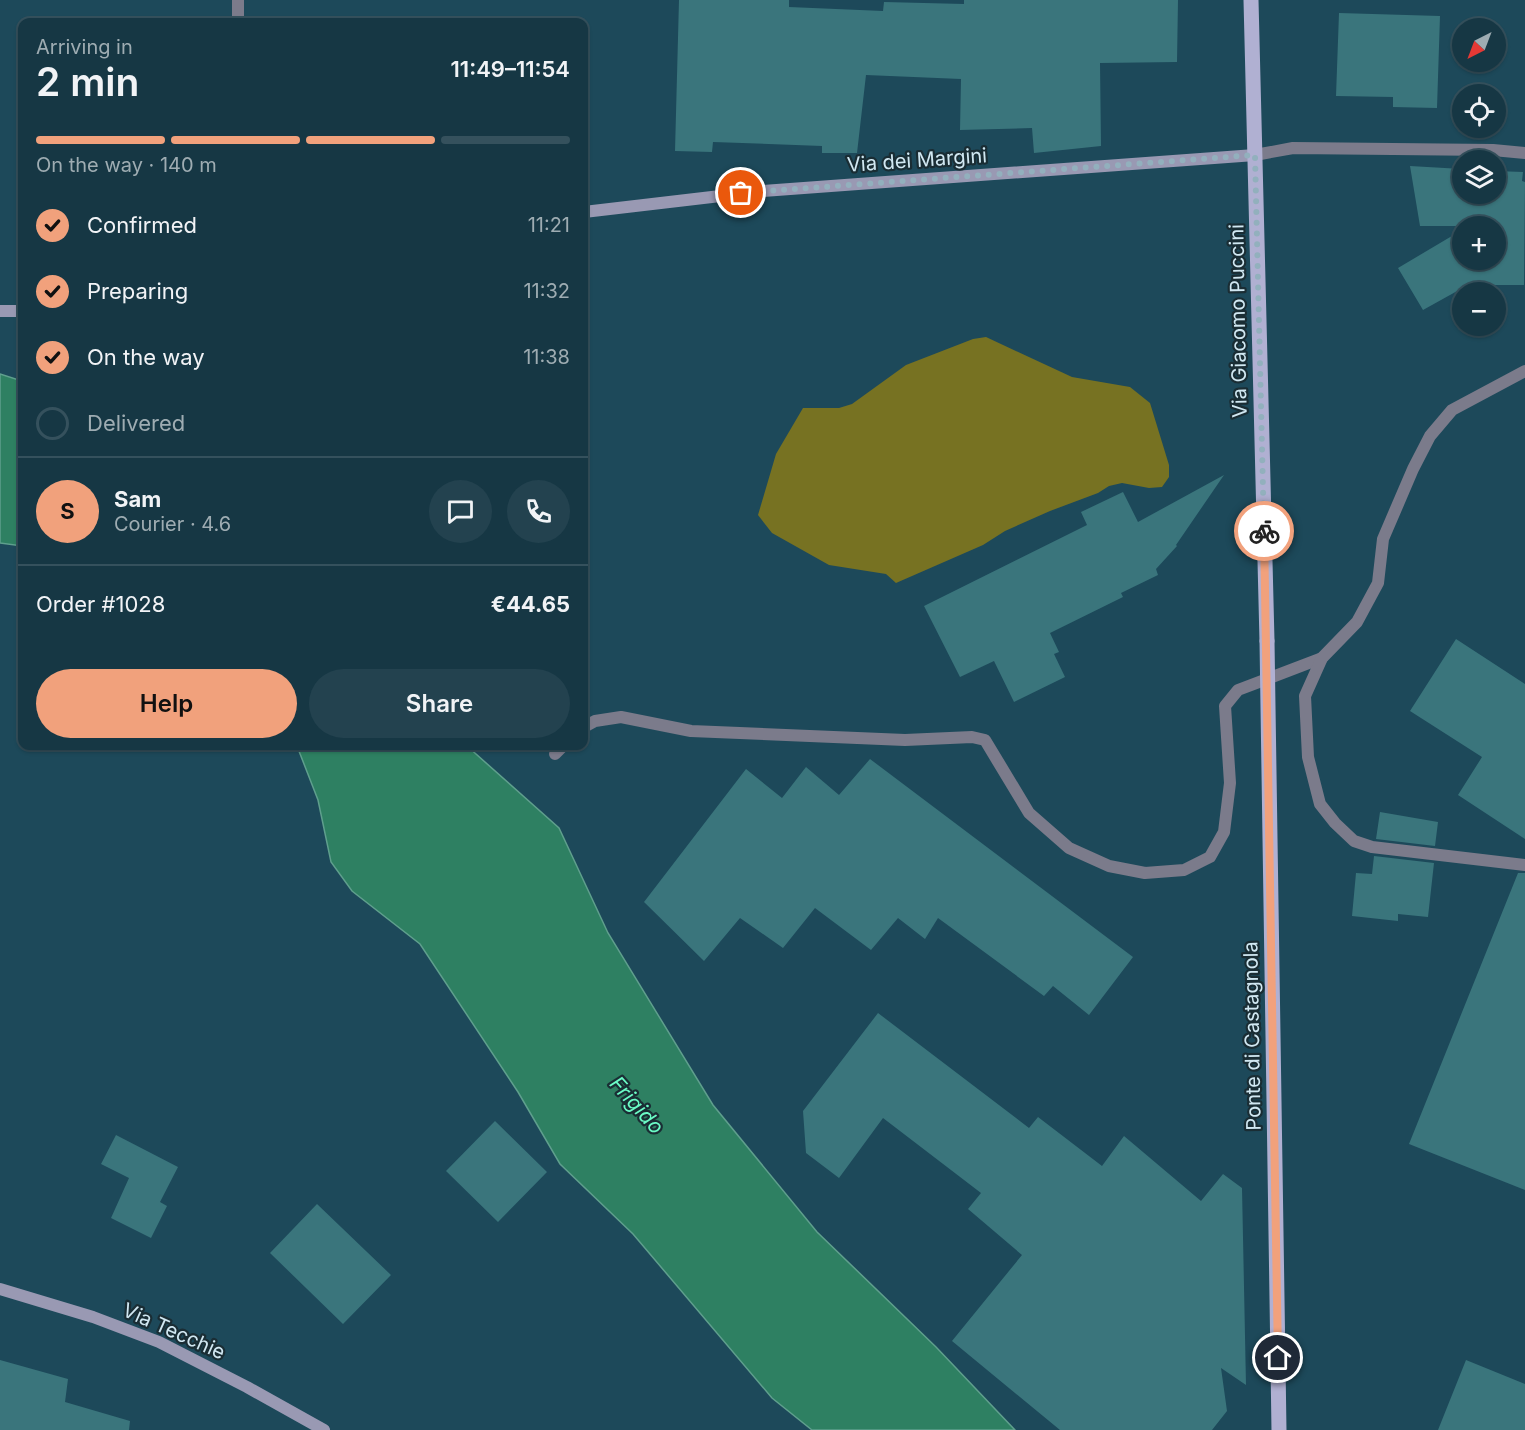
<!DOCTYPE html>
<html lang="en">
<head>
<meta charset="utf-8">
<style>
	:root { --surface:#163744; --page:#23424f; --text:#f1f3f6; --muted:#9eacb2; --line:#35515d; --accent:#f1a17c }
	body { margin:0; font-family:Inter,sans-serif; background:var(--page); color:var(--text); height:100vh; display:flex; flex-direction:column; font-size:22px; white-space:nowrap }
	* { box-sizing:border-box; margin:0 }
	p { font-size:20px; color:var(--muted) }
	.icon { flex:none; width:33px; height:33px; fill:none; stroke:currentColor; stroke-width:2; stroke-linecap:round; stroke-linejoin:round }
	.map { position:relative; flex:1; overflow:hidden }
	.panel { position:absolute; left:18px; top:18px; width:570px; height:732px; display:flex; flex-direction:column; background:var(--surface); border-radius:12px; box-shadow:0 2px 4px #0004,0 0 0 2px var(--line) }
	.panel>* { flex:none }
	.needle { width:39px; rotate:222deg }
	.controls { position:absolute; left:1452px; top:18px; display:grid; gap:12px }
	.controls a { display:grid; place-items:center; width:54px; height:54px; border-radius:50%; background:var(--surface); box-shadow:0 2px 4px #0004,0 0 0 2px var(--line); font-size:30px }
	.pin { position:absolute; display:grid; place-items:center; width:51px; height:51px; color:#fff; margin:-26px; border:3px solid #fff; border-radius:50%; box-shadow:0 2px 6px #0007 }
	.courier { position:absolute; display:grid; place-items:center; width:60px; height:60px; margin:-30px; border:4px solid #f1a17c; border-radius:50%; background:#fff; color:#222; box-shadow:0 2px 8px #0007 }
	.head em { font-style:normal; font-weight:600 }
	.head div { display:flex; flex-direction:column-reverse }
	.head { display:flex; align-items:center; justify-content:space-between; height:102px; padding:0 18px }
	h1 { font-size:39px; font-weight:600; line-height:45px }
	.bar { display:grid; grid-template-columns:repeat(4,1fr); gap:9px 6px; align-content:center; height:72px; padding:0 18px }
	.bar i { height:8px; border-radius:4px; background:var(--line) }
	.bar .current { background:var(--accent) }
	.bar p { grid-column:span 4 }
	.line { display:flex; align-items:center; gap:15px; padding:0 18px; border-top:2px solid var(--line) }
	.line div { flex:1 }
	.round { display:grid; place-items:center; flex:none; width:63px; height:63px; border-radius:32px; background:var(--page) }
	ol { padding:0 18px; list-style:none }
	li { display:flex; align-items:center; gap:18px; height:66px }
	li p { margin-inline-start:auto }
	li .icon { padding:6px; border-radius:50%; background:var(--accent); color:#111; stroke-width:4 }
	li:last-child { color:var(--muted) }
	li i { width:33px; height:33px; border:3px solid var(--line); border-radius:50% }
	.button { display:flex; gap:12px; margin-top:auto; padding:12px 18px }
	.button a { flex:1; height:69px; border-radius:36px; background:var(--accent); color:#111; font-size:24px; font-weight:600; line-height:69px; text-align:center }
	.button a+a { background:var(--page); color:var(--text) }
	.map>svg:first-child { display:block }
	.green { fill:#777222 }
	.water { fill:#2e8062; stroke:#5f9f8d; stroke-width:1.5 }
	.building { fill:#3a757c }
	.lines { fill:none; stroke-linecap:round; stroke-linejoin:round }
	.lane { stroke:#7b7b8b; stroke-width:12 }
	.street { stroke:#7b7b8b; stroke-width:12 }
	.secondary { stroke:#9999b3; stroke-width:12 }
	.primary { stroke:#b0b0d2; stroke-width:15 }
	.primary-bridge { stroke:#b0b0d2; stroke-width:15 }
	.done { stroke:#92b0bd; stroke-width:6; stroke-dasharray:0 10.8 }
	.route { stroke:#f1a17c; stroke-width:8 }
	.labels { text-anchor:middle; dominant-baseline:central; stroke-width:4.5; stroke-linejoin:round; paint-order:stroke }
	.street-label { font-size:20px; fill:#d1e8f2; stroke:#1a2d34 }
	.water-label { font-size:21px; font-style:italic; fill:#6bfcc6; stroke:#1a2d34 }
</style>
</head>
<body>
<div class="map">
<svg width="1525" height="1430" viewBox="0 0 1525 1430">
	<rect width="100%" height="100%" fill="#1d495a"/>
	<path class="green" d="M 986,337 L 1072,377 L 1130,387 L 1150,403 L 1169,465 L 1169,477 L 1162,487 L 1149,488 L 1122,483 L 1109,486 L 1098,493 L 1050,511 L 1005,531 L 983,545 L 896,583 L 886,574 L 829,565 L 772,533 L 758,515 L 776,454 L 803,408 L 839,408 L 852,404 L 906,365 L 973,339 Z"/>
	<path class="water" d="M 0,374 L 22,381 L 22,546 L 0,543 Z
		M 297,746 L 467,746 L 559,828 L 608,933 L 713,1105 L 817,1232 L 936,1347 L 1015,1430 L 812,1430 L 772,1398 L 633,1234 L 560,1164 L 518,1092 L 420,944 L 352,891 L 331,862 L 318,800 Z"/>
	<path class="building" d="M 679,0 L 789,0 L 789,7 L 883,11 L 884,2 L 964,4 L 964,0 L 1178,0 L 1177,62 L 1100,63 L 1101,146 L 1034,153 L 1032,128 L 960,130 L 961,79 L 866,75 L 857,153 L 822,153 L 822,146 L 713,142 L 712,152 L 675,151 Z
		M 1339,13 L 1440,16 L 1437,108 L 1393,107 L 1393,97 L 1336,96 Z
		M 1410,166 L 1462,169 L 1462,194 L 1496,194 L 1496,171 L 1523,172 L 1522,181 L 1525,182 L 1524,285 L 1468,285 L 1423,310 L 1398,268 L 1462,230 L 1462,260 L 1496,260 L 1496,226 L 1420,226 Z
		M 1224,475 L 1176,545 L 1177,546 L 1156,569 L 1158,575 L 1121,593 L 1123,597 L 1050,633 L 1059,652 L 1054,654 L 1065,677 L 1014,702 L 994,661 L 960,677 L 924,606 L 1087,525 L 1081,512 L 1123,492 L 1138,522 Z
		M 1456,639 L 1525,684 L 1525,839 L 1458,795 L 1482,757 L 1410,711 Z
		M 870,759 L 1133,957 L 1089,1015 L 1053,986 L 1044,996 L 938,918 L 925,939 L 898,918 L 871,950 L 815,908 L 783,948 L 740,918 L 704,961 L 644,902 L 746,769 L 782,798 L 806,767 L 839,795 Z
		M 1380,812 L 1438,822 L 1435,846 L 1376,839 Z
		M 1374,856 L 1434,863 L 1428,917 L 1398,914 L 1398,921 L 1352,916 L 1356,873 L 1372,874 Z
		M 1518,873 L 1525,873 L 1525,1190 L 1409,1144 Z
		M 878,1013 L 1029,1128 L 1038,1117 L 1102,1166 L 1124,1136 L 1201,1201 L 1223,1174 L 1242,1188 L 1246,1385 L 1221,1368 L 1227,1411 L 1212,1430 L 1060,1430 L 952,1341 L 1022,1255 L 968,1209 L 981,1193 L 883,1118 L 839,1178 L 806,1153 L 803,1111 Z
		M 495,1121 L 547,1172 L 498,1222 L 446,1171 Z
		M 116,1135 L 178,1167 L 160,1202 L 167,1206 L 151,1238 L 111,1218 L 129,1178 L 101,1164 Z
		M 317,1204 L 391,1275 L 343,1324 L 270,1253 Z
		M 0,1360 L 68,1379 L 65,1402 L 130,1421 L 129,1430 L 0,1430 Z
		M 1466,1360 L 1525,1384 L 1525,1430 L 1438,1430 Z"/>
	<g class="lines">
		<path class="lane" d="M 584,727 L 595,721 L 621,717 L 691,731 L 905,740 L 972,737 L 985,740 L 1029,813 L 1069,848 L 1109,866 L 1145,873 L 1184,870 L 1210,857 L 1224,832 L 1230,783 L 1225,706 L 1238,690 L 1322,658
			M 555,754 L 563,746"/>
		<path class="street" d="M 238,0 L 238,22
			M 1255,155 L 1293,148 L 1493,150 L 1525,153
			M 1525,371 L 1452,410 L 1430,436 L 1413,469 L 1383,539 L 1378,583 L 1357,622 L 1322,658 L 1305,696 L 1308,757 L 1320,804 L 1335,823 L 1354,841 L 1372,847 L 1525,865"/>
		<path class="secondary" d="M 584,212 L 763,191 L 1255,155
			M 0,311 L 22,311
			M 0,1289 L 93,1317 L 159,1342 L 247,1387 L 324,1430"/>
		<path class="primary" d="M 1251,0 L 1267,641"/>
		<path class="primary-bridge" d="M 1267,641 L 1279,1430"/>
	</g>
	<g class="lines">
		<path class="done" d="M 741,193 L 1255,155 L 1264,531"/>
		<path class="route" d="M 1264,531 L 1278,1358"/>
	</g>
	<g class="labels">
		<g class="street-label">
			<text transform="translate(917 160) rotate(-4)">Via dei Margini</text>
			<text transform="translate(1238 321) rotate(-91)">Via Giacomo Puccini</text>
			<text transform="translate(1252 1036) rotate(-91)">Ponte di Castagnola</text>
			<text transform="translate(174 1331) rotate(24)">Via Tecchie</text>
		</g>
		<g class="water-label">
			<text transform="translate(637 1105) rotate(48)">Frigido</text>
		</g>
	</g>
</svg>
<div class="controls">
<a><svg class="needle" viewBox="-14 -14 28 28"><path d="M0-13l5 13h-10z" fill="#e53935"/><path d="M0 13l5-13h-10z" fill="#9eacb2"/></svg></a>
<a><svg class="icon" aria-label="locate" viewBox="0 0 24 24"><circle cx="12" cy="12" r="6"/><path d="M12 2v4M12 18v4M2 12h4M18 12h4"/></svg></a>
<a><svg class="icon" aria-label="layers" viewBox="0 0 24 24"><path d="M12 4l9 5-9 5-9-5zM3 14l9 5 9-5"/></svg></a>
<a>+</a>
<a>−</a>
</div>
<div class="pin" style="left:741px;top:193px;background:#ea580c"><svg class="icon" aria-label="bag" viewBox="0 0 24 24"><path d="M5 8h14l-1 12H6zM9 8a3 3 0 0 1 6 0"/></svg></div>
<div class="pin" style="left:1278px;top:1358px;background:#1f2937"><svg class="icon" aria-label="home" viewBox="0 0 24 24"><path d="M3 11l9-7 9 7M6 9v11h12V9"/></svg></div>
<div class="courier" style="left:1264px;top:531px"><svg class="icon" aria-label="bike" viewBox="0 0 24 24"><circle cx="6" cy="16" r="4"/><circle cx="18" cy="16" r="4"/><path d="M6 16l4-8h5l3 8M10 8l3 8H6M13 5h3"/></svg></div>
<section class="panel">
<div class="head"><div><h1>2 min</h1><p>Arriving in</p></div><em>11:49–11:54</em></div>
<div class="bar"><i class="current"></i><i class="current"></i><i class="current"></i><i></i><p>On the way · 140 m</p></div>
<ol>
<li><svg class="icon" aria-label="check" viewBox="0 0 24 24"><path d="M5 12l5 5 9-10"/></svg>Confirmed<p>11:21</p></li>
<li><svg class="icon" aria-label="check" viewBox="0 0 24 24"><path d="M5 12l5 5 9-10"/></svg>Preparing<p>11:32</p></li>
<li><svg class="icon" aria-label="check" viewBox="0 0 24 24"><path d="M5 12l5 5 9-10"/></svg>On the way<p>11:38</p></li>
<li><i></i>Delivered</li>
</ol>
<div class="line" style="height:108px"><b class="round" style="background:var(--accent);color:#111">S</b><div><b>Sam</b><p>Courier · 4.6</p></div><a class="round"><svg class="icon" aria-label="chat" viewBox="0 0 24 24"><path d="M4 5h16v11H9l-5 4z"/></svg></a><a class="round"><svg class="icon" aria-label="phone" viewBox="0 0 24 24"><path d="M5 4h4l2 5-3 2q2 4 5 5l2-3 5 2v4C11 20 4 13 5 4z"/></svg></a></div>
<div class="line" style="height:78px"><div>Order #1028</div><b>€44.65</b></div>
<div class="button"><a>Help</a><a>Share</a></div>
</section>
</div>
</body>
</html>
